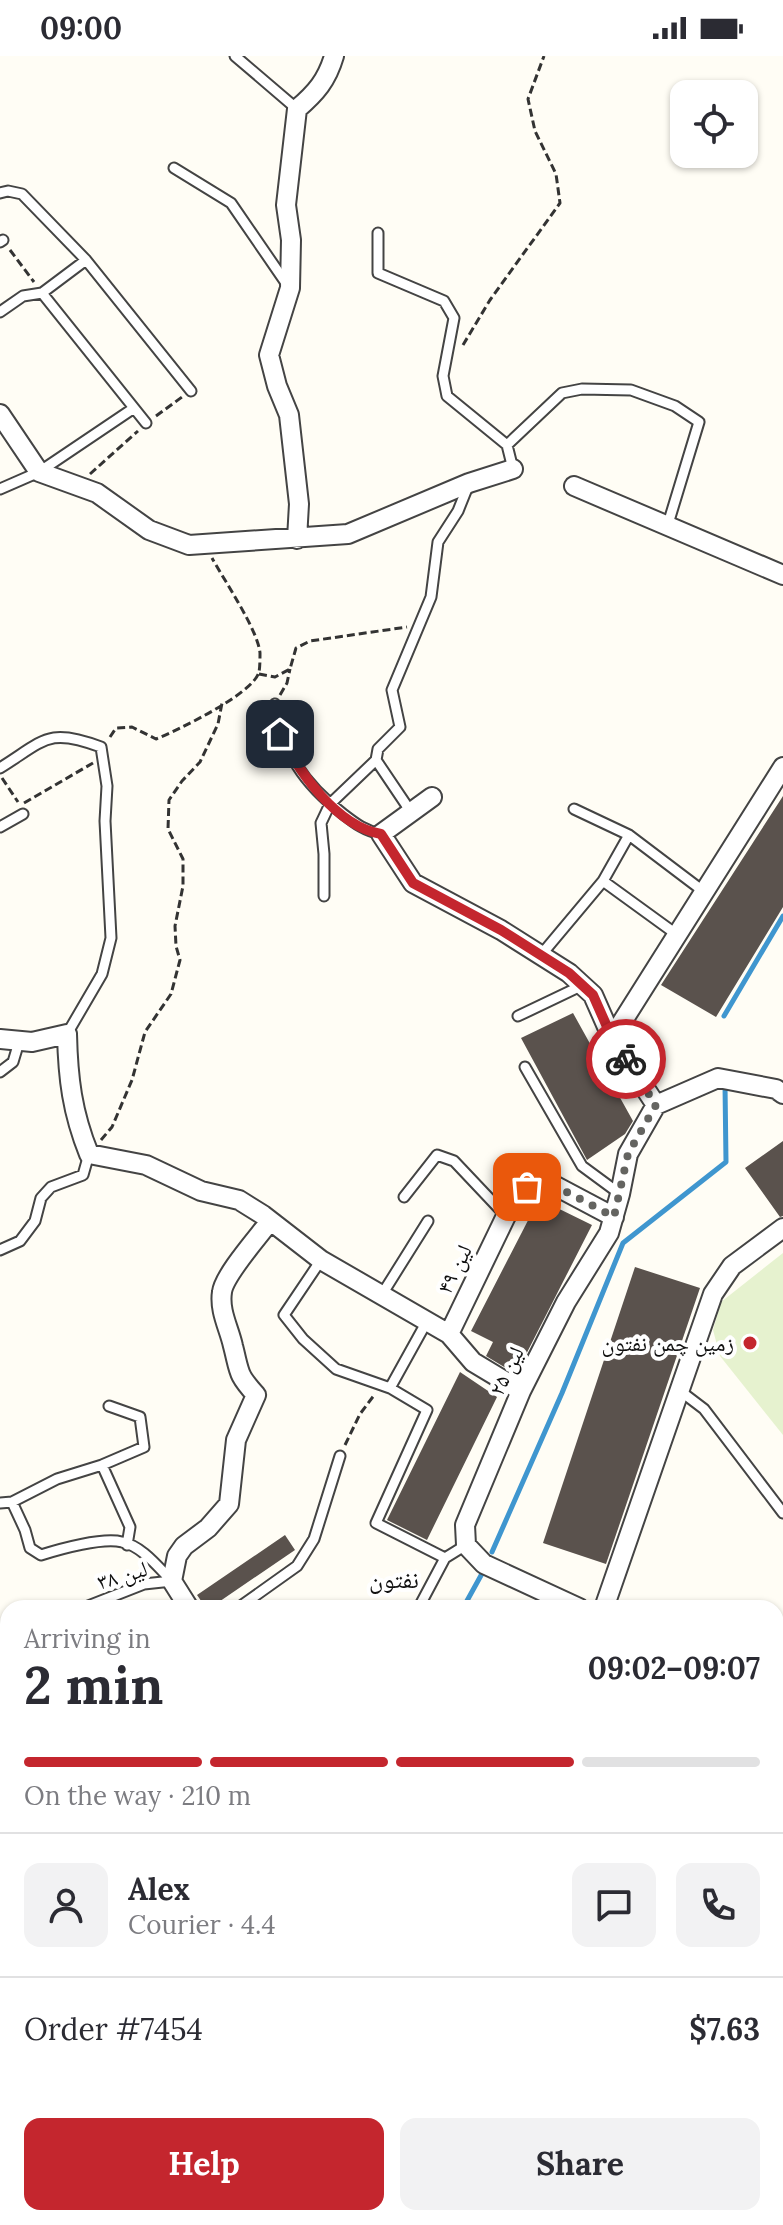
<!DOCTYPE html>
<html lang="en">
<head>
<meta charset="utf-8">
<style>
	:root { --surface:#fff; --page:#f2f2f3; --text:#2b2b33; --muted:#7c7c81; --line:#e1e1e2; --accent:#c4262e }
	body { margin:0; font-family:Lora,"Noto Naskh Arabic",serif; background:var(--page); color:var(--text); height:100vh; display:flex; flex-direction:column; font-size:30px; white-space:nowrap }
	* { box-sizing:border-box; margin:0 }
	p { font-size:26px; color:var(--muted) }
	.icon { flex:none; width:44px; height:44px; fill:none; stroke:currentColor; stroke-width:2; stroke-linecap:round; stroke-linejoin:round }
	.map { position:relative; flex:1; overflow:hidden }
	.panel { position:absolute; left:0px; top:1544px; width:784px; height:626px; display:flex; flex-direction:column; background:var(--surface); border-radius:24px 24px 0 0; box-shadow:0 2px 6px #0004 }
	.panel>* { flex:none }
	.controls { position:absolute; left:670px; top:24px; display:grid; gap:16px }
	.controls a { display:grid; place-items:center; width:88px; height:88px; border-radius:16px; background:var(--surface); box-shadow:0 2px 6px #0004; font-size:40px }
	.pin { position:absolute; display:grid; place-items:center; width:68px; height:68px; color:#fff; margin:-34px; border-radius:16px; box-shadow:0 4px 12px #0006 }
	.courier { position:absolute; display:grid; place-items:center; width:80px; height:80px; margin:-40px; border:6px solid #c4262e; border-radius:50%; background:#fff; color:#222; box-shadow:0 2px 10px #0007 }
	.overview em { font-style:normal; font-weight:700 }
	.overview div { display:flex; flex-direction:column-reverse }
	.overview { display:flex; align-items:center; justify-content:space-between; height:136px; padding:0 24px }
	h1 { font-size:52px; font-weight:700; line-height:60px }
	.bar { display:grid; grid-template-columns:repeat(4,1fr); gap:12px 8px; align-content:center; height:96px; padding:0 24px }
	.bar i { height:10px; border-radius:6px; background:var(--line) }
	.bar .on { background:var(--accent) }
	.bar p { grid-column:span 4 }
	.line { display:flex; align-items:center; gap:20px; padding:0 24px; border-top:2px solid var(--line) }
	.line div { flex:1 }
	.round { display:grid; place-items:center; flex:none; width:84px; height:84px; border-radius:16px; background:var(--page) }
	.cta { display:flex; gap:16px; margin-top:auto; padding:16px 24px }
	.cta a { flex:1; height:92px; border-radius:16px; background:var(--accent); color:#fff; font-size:32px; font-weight:700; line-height:92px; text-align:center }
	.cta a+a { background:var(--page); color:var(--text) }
	.status { display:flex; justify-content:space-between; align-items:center; height:56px; padding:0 40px; background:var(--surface); direction:ltr }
	.status svg { height:22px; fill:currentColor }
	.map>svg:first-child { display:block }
	.pitch { fill:#e6f2cf }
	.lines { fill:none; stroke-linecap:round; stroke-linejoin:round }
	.stream { stroke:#3f96cf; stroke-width:5 }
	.building { fill:#5a524d }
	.lane-casing { stroke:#444; stroke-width:13 }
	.street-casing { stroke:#444; stroke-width:22 }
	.path { stroke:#333; stroke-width:3; stroke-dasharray:8 4; stroke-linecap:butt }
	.lane { stroke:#fff; stroke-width:9 }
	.street { stroke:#fff; stroke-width:18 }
	.done { stroke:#646461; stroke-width:8; stroke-dasharray:0 14.4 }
	.route { stroke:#c4262e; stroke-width:10 }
	.poi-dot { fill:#c4262e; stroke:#fff; stroke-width:3 }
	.labels { text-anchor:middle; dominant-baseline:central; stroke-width:8; stroke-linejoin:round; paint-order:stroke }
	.street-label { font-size:22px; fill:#111; stroke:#fff }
	.poi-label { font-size:22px; fill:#111; stroke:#fff; text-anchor:end }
	.neighbourhood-label { font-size:24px; fill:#111; stroke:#fff }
</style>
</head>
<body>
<div class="status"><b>09:00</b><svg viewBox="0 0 49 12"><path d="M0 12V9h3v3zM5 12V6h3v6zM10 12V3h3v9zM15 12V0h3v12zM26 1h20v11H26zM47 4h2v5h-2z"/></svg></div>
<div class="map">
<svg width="783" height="2169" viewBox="0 0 783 2169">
	<rect width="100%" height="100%" fill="#fffdf5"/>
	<path class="pitch" d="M 783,1197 L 783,1379 L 720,1300 L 713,1274 L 721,1246 Z"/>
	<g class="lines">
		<path class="stream" d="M 724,960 L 783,860
			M 492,1496 L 562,1337 L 623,1187 L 726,1106 L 725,1029
			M 463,1552 L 484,1514"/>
	</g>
	<path class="building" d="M 783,740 L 783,851 L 716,961 L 661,929 Z
		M 573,957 L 633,1065 L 625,1078 L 587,1104 L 521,982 Z
		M 783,1085 L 783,1160 L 780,1161 L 745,1112 Z
		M 539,1143 L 592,1169 L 516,1318 L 486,1300 L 493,1286 L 471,1275 Z
		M 635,1211 L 700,1232 L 606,1508 L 543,1487 Z
		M 460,1316 L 497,1341 L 427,1484 L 387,1464 Z
		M 285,1479 L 295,1494 L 210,1552 L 206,1552 L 197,1539 Z"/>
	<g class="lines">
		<g class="lane-casing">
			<path id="lane" d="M 235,0 L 297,53
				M 174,112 L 231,147 L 286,227
				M 0,137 L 8,135 L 22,138 L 86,204 L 191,335
				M 378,177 L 378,217 L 444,245 L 454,262 L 443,320 L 447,340 L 507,389 L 513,413
				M 0,186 L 3,184
				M 42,237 L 146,367
				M 0,256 L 23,240 L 42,237 L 86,204
				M 507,389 L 562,337 L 582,333 L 631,334 L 675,350 L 699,366 L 668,468
				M 0,433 L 39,416 L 134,352
				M 275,648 C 284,698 303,727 343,758 C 356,768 365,775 381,778
				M 376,704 L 378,693 L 400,671 L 392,634 L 431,541 L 438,486 L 458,455 L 468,430
				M 0,712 C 45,684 48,671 101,691 L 107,730 L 105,765 L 111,882 L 102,918 L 67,978
				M 574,753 L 629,779 L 703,835
				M 0,771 L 23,758
				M 603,825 L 676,878
				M 324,840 L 324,798 L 321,767 L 330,748 L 376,704 L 411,756
				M 541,899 L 603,825 L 629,779
				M 518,960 L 583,929
				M 525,1011 L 582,1110 L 620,1138
				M 0,1016 L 13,1006 L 19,986
				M 404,1141 L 437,1099 L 454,1105 L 506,1160
				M 0,1194 L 20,1185 L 35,1165 L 41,1142 L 51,1131 L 83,1119 L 89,1098
				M 321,1204 L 284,1259 L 303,1283 L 336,1313 L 390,1332
				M 381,1240 L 428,1165
				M 426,1267 L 390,1332 L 427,1354 L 376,1467 L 445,1502 L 466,1489
				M 679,1334 L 704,1353 L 783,1457
				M 102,1409 L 130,1471 L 127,1489
				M 12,1446 L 57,1423 L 102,1409 L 144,1391 L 140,1361 L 109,1350
				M 0,1447 L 12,1446 L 25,1474 L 30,1492 L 41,1499 C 60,1493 103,1481 122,1486 C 142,1490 158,1511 172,1525
				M 419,1551 L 445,1502
				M 83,1552 L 144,1528 L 172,1525
				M 238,1552 L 297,1510 L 314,1483 L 340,1400
				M 0,1632 L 8,1618
				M 0,1877 L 8,1883
				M 0,2010 L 8,1993
				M 0,2108 L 8,2104
				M 90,2162 L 94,2169
				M 244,2162 L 251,2169
				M 308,2162 L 315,2169
				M 426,2162 L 432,2169
				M 704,2162 L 704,2169
				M 266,2169 L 280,2162"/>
		</g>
		<g class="street-casing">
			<path id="street" d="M 0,358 L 39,416 L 97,437 L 149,474 L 189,489 L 348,478 L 469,427 L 513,413
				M 574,430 L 783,519
				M 297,483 L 299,448 L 289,359 L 277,330 L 269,299 L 290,232 L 291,184 L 286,149 L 297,53 C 316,37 327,24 334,0
				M 432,741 L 381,778 L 413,827 L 501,874 L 569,917 L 593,939 L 612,982 L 656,1049 L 718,1022 L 776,1033 L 783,1038
				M 612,982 L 783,711
				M 0,983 L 32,986 L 67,978 C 68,1022 72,1056 89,1098 L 146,1109 L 201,1135 L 239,1144 L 263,1159 L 321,1204 L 449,1278
				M 521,1335 L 473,1306 L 449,1278 L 506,1160 L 527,1131 L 548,1126 L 614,1161
				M 189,1552 L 172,1525 L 177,1500 L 184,1490 L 208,1472 L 229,1448 L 236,1384 L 256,1339 C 237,1318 240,1317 233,1290 C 229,1272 219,1255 222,1236 C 224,1219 259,1180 270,1165
				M 579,1552 L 484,1508 L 466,1489 L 465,1469 L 521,1335 L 566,1246 L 609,1177 L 620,1138 L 628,1098 L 656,1049
				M 604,1552 L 713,1238 L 732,1210 L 783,1172
				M 0,1601 L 8,1604
				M 776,1669 L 783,1666
				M 0,1802 L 8,1784
				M 776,1928 L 783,1936
				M 776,2086 L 783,2081
				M 5,2169 L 16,2162
				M 161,2169 L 172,2162"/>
		</g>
		<path class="path" d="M 10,194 L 34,226
			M 463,289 L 490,244 L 560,147 L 556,118 L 535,75 L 528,43 L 544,0
			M 156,360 L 182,341
			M 90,418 L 138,375
			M 259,618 L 275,621 L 290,613 L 296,592 L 310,585 L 407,571
			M 280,639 L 287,627 L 290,613
			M 110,681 L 116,672 L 132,671 L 156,683 C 178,674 253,638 259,616 C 260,611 260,602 260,597 C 258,574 224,524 212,502
			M 2,722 L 18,746
			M 24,747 L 93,707
			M 101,1084 L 112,1071 L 132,1024 L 145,976 L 171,938 L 180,904 L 176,890 L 175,870 L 183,830 L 183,803 L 168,773 L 169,744 L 182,725 L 200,706 L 218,668 L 222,647
			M 345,1389 L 360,1358 L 375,1338
			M 776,1993 L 783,1987
			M 0,2077 L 8,2088
			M 489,2169 L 494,2162"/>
		<use href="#lane" class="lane"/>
		<use href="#street" class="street"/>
	</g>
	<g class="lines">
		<path class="done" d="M 527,1131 L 548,1126 L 614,1161 L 628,1098 L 656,1049 L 626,1003"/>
		<path class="route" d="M 280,678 C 299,716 336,770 381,778 L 413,827 L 501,874 L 569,917 L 593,939 L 612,982 L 626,1003"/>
	</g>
	<circle class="poi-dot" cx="750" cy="1287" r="8"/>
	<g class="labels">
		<g class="street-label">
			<text transform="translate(454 1213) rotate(-64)">لین ۴۹</text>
			<text transform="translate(506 1315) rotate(-64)">لین ۲۵</text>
			<text transform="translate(122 1519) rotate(-17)">لین ۳۸</text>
		</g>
		<g class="poi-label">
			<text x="734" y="1287">زمین چمن نفتون</text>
		</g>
		<g class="neighbourhood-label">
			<text x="394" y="1523">نفتون</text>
		</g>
	</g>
</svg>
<div class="controls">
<a><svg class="icon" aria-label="locate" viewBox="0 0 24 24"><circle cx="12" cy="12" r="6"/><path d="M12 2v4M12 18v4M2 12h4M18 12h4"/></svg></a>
</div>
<div class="pin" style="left:527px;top:1131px;background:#ea580c"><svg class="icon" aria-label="bag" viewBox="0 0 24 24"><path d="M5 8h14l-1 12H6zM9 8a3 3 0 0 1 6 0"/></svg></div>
<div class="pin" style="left:280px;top:678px;background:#1f2937"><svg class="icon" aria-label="home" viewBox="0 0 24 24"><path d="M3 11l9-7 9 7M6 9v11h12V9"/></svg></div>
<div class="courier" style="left:626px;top:1003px"><svg class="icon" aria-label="bike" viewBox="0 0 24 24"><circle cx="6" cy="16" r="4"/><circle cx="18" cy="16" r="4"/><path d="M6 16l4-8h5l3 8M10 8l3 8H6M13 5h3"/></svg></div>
<section class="panel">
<div class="overview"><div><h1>2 min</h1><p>Arriving in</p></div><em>09:02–09:07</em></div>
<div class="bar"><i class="on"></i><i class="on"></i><i class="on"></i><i></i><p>On the way · 210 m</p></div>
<div class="line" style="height:144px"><a class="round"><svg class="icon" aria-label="person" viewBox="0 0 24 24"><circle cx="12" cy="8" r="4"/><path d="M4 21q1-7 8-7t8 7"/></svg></a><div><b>Alex</b><p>Courier · 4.4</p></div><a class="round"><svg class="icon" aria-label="chat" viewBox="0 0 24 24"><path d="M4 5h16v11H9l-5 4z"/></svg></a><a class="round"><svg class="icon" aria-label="phone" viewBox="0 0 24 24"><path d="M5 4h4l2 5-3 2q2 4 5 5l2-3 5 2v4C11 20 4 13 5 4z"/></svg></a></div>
<div class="line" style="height:104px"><div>Order #7454</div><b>$7.63</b></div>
<div class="cta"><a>Help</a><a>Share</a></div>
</section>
</div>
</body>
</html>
